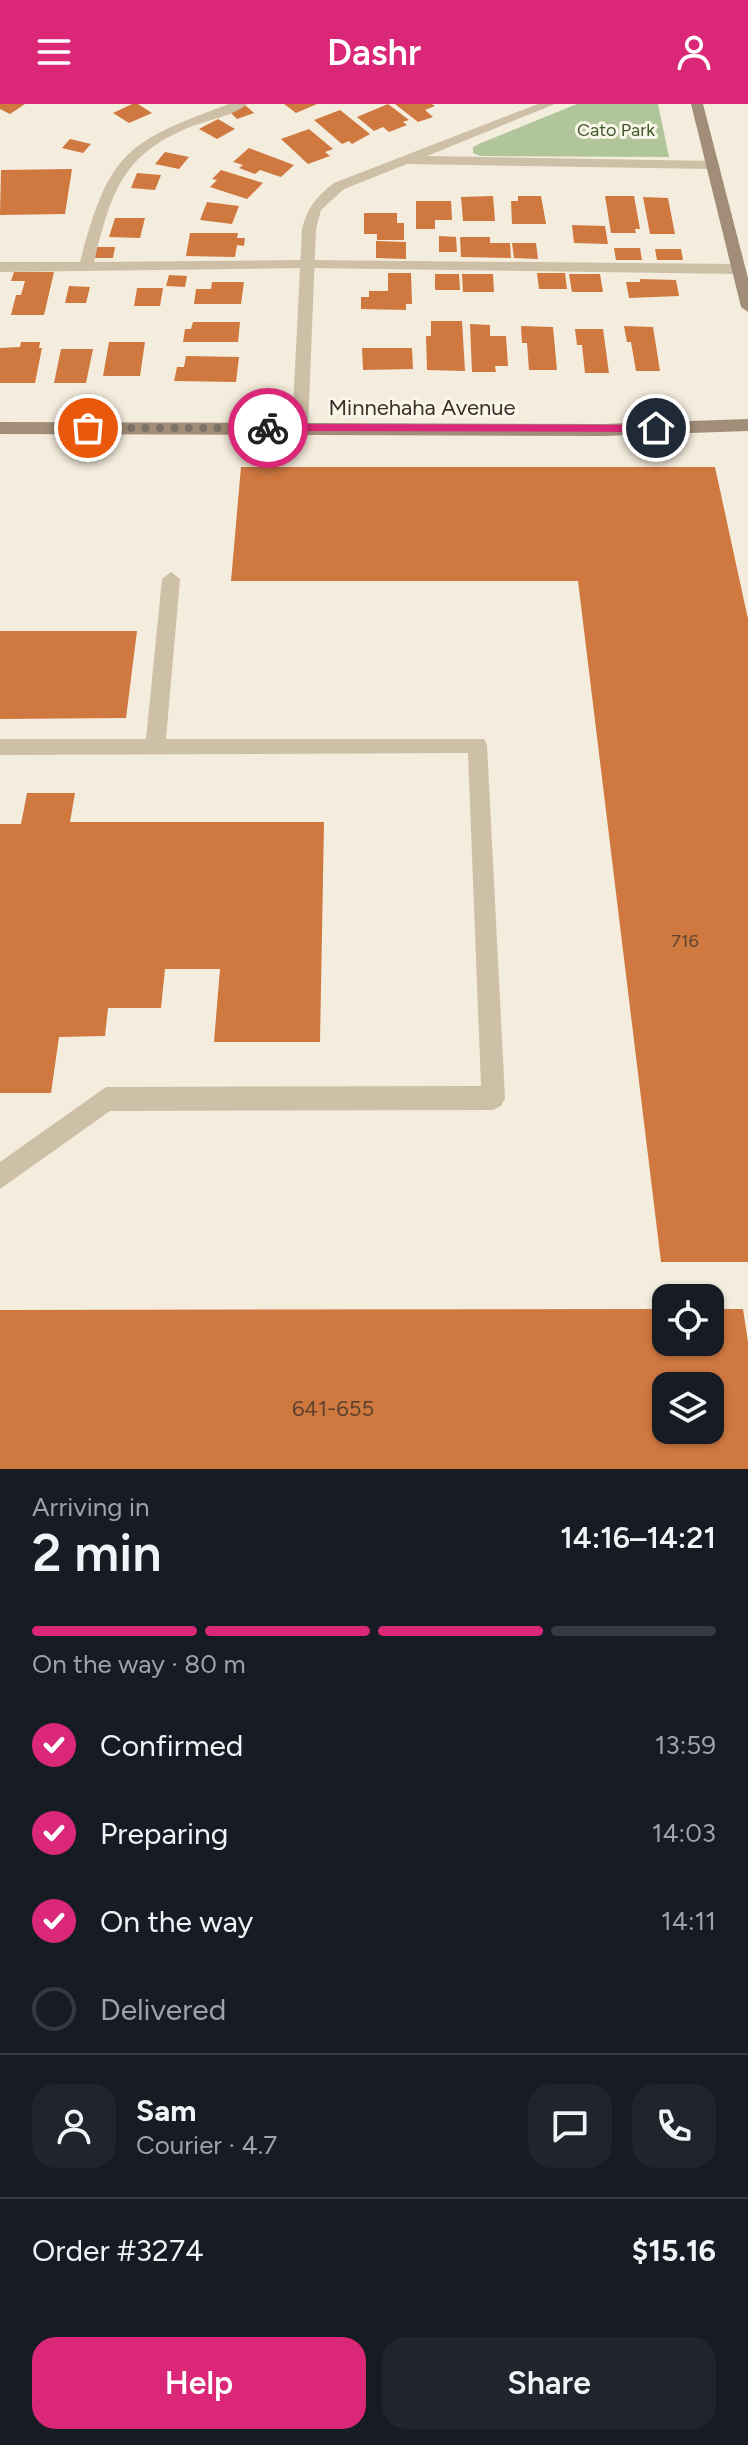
<!DOCTYPE html>
<html lang="en">
<head>
<meta charset="utf-8">
<style>
	:root { --surface:#171b24; --page:#20242c; --text:#f1f3f6; --muted:#9ea1a6; --line:#363941; --accent:#db2777 }
	body { margin:0; font-family:Figtree,sans-serif; background:var(--page); color:var(--text); height:100vh; display:flex; flex-direction:column; font-size:30px; white-space:nowrap }
	* { box-sizing:border-box; margin:0 }
	p { font-size:26px; color:var(--muted) }
	.icon { flex:none; width:44px; height:44px; fill:none; stroke:currentColor; stroke-width:2; stroke-linecap:round; stroke-linejoin:round }
	.map { position:relative; height:1365px; overflow:hidden }
	.drawer { display:flex; flex-direction:column; background:var(--surface); flex:1 }
	.drawer>* { flex:none }
	.fabs { position:absolute; left:652px; top:1180px; display:grid; gap:16px }
	.fabs a { display:grid; place-items:center; width:72px; height:72px; border-radius:16px; background:var(--surface); box-shadow:0 2px 6px #0004; font-size:40px }
	.pin { position:absolute; display:grid; place-items:center; width:68px; height:68px; color:#fff; margin:-34px; border:4px solid #fff; border-radius:50%; box-shadow:0 2px 8px #0007 }
	.courier { position:absolute; display:grid; place-items:center; width:80px; height:80px; margin:-40px; border:6px solid #db2777; border-radius:50%; background:#fff; color:#222; box-shadow:0 2px 10px #0007 }
	.overview em { font-style:normal; font-weight:600 }
	.overview div { display:flex; flex-direction:column-reverse }
	.overview { display:flex; align-items:center; justify-content:space-between; height:136px; padding:0 32px }
	h1 { font-size:52px; font-weight:600; line-height:60px }
	.bar { display:grid; grid-template-columns:repeat(4,1fr); gap:12px 8px; align-content:center; height:96px; padding:0 32px }
	.bar i { height:10px; border-radius:6px; background:var(--line) }
	.bar .active { background:var(--accent) }
	.bar p { grid-column:span 4 }
	.line { display:flex; align-items:center; gap:20px; padding:0 32px; border-top:2px solid var(--line) }
	.line div { flex:1 }
	.round { display:grid; place-items:center; flex:none; width:84px; height:84px; border-radius:24px; background:var(--page) }
	ol { padding:0 32px; list-style:none }
	li { display:flex; align-items:center; gap:24px; height:88px }
	li p { margin-inline-start:auto }
	li .icon { padding:8px; border-radius:50%; background:var(--accent); color:#fff; stroke-width:4 }
	li:last-child { color:var(--muted) }
	li i { width:44px; height:44px; border:4px solid var(--line); border-radius:50% }
	.action { display:flex; gap:16px; margin-top:auto; padding:16px 32px }
	.action a { flex:1; height:92px; border-radius:24px; background:var(--accent); color:#fff; font-size:32px; font-weight:600; line-height:92px; text-align:center }
	.action a+a { background:var(--page); color:var(--text) }
	header { display:flex; justify-content:space-between; align-items:center; height:104px; padding:0 32px; background:var(--accent); color:#fff; font-size:36px; font-weight:600 }
	.map>svg:first-child { display:block }
	.green { fill:#b1c59b }
	.building { fill:#cf7840; fill-rule:evenodd }
	.lines { fill:none; stroke-linecap:round; stroke-linejoin:round }
	.lane { fill:#cebfa7; fill-rule:evenodd }
	.street { fill:#cebfa7; fill-rule:evenodd }
	.secondary { fill:#a28e78; fill-rule:evenodd }
	.route { fill:#db2777 }
	.done { stroke:#7b7267; stroke-width:8; stroke-dasharray:0 14.4 }
	.labels { text-anchor:middle; dominant-baseline:central; stroke-width:6; stroke-linejoin:round; paint-order:stroke }
	.far-park-label { font-size:18px; fill:#415a2a; stroke:#fbf6ea }
	.number-label { font-size:18px; fill:#5f422e }
	.street-label { font-size:22px; fill:#3a3028; stroke:#fbf6ea }
	.near-number-label { font-size:22px; fill:#5f422e }
</style>
</head>
<body>
<header><svg class="icon" aria-label="menu" viewBox="0 0 24 24"><path d="M4 6h16M4 12h16M4 18h16"/></svg>Dashr<svg class="icon" aria-label="person" viewBox="0 0 24 24"><circle cx="12" cy="8" r="4"/><path d="M4 21q1-7 8-7t8 7"/></svg></header>
<div class="map">
<svg width="748" height="1365" viewBox="0 0 748 1365">
	<rect width="100%" height="100%" fill="#f4eddd"/>
	<path class="green" d="M 577,0 L 658,0 L 669,53 L 480,52 L 473,49 L 473,43 L 481,39 Z"/>
	<path class="building" d="M 0,0 L 25,0 L 10,10 L 0,5 Z
		M 132,0 L 138,0 L 152,9 L 129,19 L 113,9 Z
		M 284,0 L 317,0 L 296,9 Z
		M 388,0 L 409,16 L 403,18 L 407,21 L 389,28 L 383,23 L 374,27 L 357,13 Z
		M 395,0 L 432,0 L 435,2 L 425,6 L 433,13 L 418,18 Z
		M 245,1 L 254,9 L 237,15 L 228,6 Z
		M 340,6 L 370,30 L 352,40 L 349,37 L 342,40 L 314,16 Z
		M 218,15 L 235,25 L 217,35 L 199,25 Z
		M 309,25 L 333,45 L 325,48 L 330,52 L 308,60 L 281,35 Z
		M 70,35 L 91,40 L 83,49 L 62,44 Z
		M 249,44 L 294,61 L 281,73 L 260,66 L 255,70 L 239,64 L 243,61 L 233,58 Z
		M 165,48 L 189,53 L 179,65 L 155,60 Z
		M 72,65 L 65,110 L 0,111 L 1,66 Z
		M 221,66 L 263,79 L 247,95 L 210,83 L 217,76 L 212,75 Z
		M 137,69 L 161,71 L 155,86 L 131,84 Z
		M 493,92 L 495,117 L 463,117 L 461,93 Z
		M 518,92 L 541,92 L 546,120 L 512,120 L 511,97 L 518,97 Z
		M 605,92 L 634,92 L 640,125 L 635,125 L 636,129 L 611,129 Z
		M 643,93 L 668,94 L 675,130 L 650,130 Z
		M 416,97 L 451,97 L 452,116 L 435,116 L 435,125 L 416,125 Z
		M 207,98 L 239,102 L 232,120 L 200,116 Z
		M 364,109 L 397,109 L 397,119 L 404,119 L 404,136 L 377,136 L 377,130 L 364,130 Z
		M 115,114 L 145,114 L 140,134 L 109,133 Z
		M 572,121 L 605,122 L 608,140 L 574,139 Z
		M 190,129 L 238,129 L 237,134 L 245,134 L 244,142 L 237,141 L 235,153 L 186,152 Z
		M 439,132 L 456,133 L 457,148 L 439,148 Z
		M 460,133 L 490,133 L 490,139 L 510,139 L 511,154 L 461,153 Z
		M 376,137 L 406,138 L 406,155 L 376,154 Z
		M 512,139 L 536,139 L 538,155 L 514,154 Z
		M 97,143 L 115,143 L 113,154 L 94,154 Z
		M 614,144 L 640,144 L 642,156 L 616,156 Z
		M 655,145 L 681,145 L 683,156 L 657,156 Z
		M 14,168 L 54,168 L 44,211 L 11,211 L 16,191 L 21,191 L 25,177 L 11,177 Z
		M 388,169 L 411,169 L 412,200 L 406,200 L 406,206 L 361,205 L 361,193 L 369,193 L 369,187 L 388,187 Z
		M 537,169 L 565,169 L 567,185 L 539,185 Z
		M 435,170 L 459,170 L 460,186 L 435,186 Z
		M 462,170 L 493,170 L 494,188 L 463,188 Z
		M 569,170 L 600,170 L 603,188 L 572,188 Z
		M 169,171 L 187,172 L 185,183 L 166,182 Z
		M 640,175 L 676,176 L 679,192 L 629,194 L 626,178 L 640,178 Z
		M 212,178 L 244,178 L 241,200 L 194,200 L 196,185 L 211,185 Z
		M 69,182 L 90,183 L 86,199 L 65,199 Z
		M 137,184 L 163,184 L 160,202 L 134,202 Z
		M 431,217 L 462,217 L 465,267 L 427,266 L 426,232 L 431,232 Z
		M 193,218 L 240,218 L 238,238 L 183,238 L 185,225 L 191,225 Z
		M 470,220 L 490,221 L 490,232 L 506,232 L 508,262 L 495,262 L 496,268 L 472,268 Z
		M 521,222 L 553,223 L 557,266 L 529,266 L 527,239 L 522,239 Z
		M 624,222 L 653,223 L 660,267 L 636,267 L 631,238 L 627,238 Z
		M 575,225 L 603,225 L 609,269 L 585,269 L 582,241 L 577,241 Z
		M 21,238 L 40,238 L 39,244 L 42,244 L 35,279 L 0,279 L 0,244 L 20,243 Z
		M 109,238 L 145,238 L 140,272 L 103,272 Z
		M 362,244 L 412,244 L 413,265 L 363,266 Z
		M 61,245 L 93,245 L 86,279 L 54,279 Z
		M 186,252 L 239,253 L 236,278 L 174,277 L 177,263 L 184,263 Z
		M 241,363 L 715,363 L 748,515 L 748,1158 L 661,1158 L 578,477 L 231,477 Z
		M 0,527 L 137,527 L 126,614 L 0,615 Z
		M 27,689 L 75,689 L 70,718 L 324,718 L 320,938 L 214,938 L 220,865 L 165,865 L 161,904 L 108,904 L 105,932 L 59,933 L 51,989 L 0,989 L 0,720 L 21,720 Z
		M 666,1205 L 666,1238 L 710,1238 L 710,1205 L 743,1205 L 748,1238 L 748,1365 L 0,1365 L 0,1206 ZM 666,1282 L 710,1282 L 710,1326 L 666,1326 Z"/>
	<g class="lines">
		<path class="lane" d="M 229,0 L 247,0 C 233,12 208,16 190,23 C 121,51 111,90 94,158 L 306,156 L 738,160 L 745,165 L 738,170 L 306,164 L 0,168 L 0,158 L 80,158 C 109,48 126,38 229,0 Z
			M 171,468 L 180,475 L 166,635 L 484,635 L 487,641 L 505,994 L 501,1002 L 493,1006 L 110,1007 L 0,1085 L 0,1058 L 106,983 L 481,982 L 468,649 L 0,651 L 0,635 L 146,635 L 162,475 Z"/>
		<path class="street" d="M 538,0 L 555,0 L 427,52 L 713,57 L 720,61 L 713,65 L 407,60 L 344,85 L 321,106 L 316,125 L 308,324 L 306,328 L 294,328 L 292,324 L 302,125 C 308,103 316,93 334,79 Z"/>
		<path class="secondary" d="M 691,0 L 703,0 L 748,174 L 748,208 L 741,203 Z
			M 748,315 L 748,327 L 603,332 L 0,330 L 0,318 L 603,320 Z"/>
	</g>
	<path class="route" d="M 268,320 L 656,321 L 661,324 L 656,328 L 268,327 L 263,324 Z"/>
	<g class="lines">
		<path class="done" d="M 88,324 L 268,324"/>
	</g>
	<g class="labels">
		<g class="far-park-label">
			<text x="616" y="26">Cato Park</text>
		</g>
		<g class="number-label">
			<text x="685" y="837">716</text>
		</g>
		<g class="street-label">
			<text x="422" y="303">Minnehaha Avenue</text>
		</g>
		<g class="near-number-label">
			<text x="333" y="1304">641-655</text>
		</g>
	</g>
</svg>
<div class="fabs">
<a><svg class="icon" aria-label="locate" viewBox="0 0 24 24"><circle cx="12" cy="12" r="6"/><path d="M12 2v4M12 18v4M2 12h4M18 12h4"/></svg></a>
<a><svg class="icon" aria-label="layers" viewBox="0 0 24 24"><path d="M12 4l9 5-9 5-9-5zM3 14l9 5 9-5"/></svg></a>
</div>
<div class="pin" style="left:88px;top:324px;background:#ea580c"><svg class="icon" aria-label="bag" viewBox="0 0 24 24"><path d="M5 8h14l-1 12H6zM9 8a3 3 0 0 1 6 0"/></svg></div>
<div class="pin" style="left:656px;top:324px;background:#1f2937"><svg class="icon" aria-label="home" viewBox="0 0 24 24"><path d="M3 11l9-7 9 7M6 9v11h12V9"/></svg></div>
<div class="courier" style="left:268px;top:324px"><svg class="icon" aria-label="bike" viewBox="0 0 24 24"><circle cx="6" cy="16" r="4"/><circle cx="18" cy="16" r="4"/><path d="M6 16l4-8h5l3 8M10 8l3 8H6M13 5h3"/></svg></div>
</div>
<section class="drawer">
<div class="overview"><div><h1>2 min</h1><p>Arriving in</p></div><em>14:16–14:21</em></div>
<div class="bar"><i class="active"></i><i class="active"></i><i class="active"></i><i></i><p>On the way · 80 m</p></div>
<ol>
<li><svg class="icon" aria-label="check" viewBox="0 0 24 24"><path d="M5 12l5 5 9-10"/></svg>Confirmed<p>13:59</p></li>
<li><svg class="icon" aria-label="check" viewBox="0 0 24 24"><path d="M5 12l5 5 9-10"/></svg>Preparing<p>14:03</p></li>
<li><svg class="icon" aria-label="check" viewBox="0 0 24 24"><path d="M5 12l5 5 9-10"/></svg>On the way<p>14:11</p></li>
<li><i></i>Delivered</li>
</ol>
<div class="line" style="height:144px"><a class="round"><svg class="icon" aria-label="person" viewBox="0 0 24 24"><circle cx="12" cy="8" r="4"/><path d="M4 21q1-7 8-7t8 7"/></svg></a><div><b>Sam</b><p>Courier · 4.7</p></div><a class="round"><svg class="icon" aria-label="chat" viewBox="0 0 24 24"><path d="M4 5h16v11H9l-5 4z"/></svg></a><a class="round"><svg class="icon" aria-label="phone" viewBox="0 0 24 24"><path d="M5 4h4l2 5-3 2q2 4 5 5l2-3 5 2v4C11 20 4 13 5 4z"/></svg></a></div>
<div class="line" style="height:104px"><div>Order #3274</div><b>$15.16</b></div>
<div class="action"><a>Help</a><a>Share</a></div>
</section>
</body>
</html>
